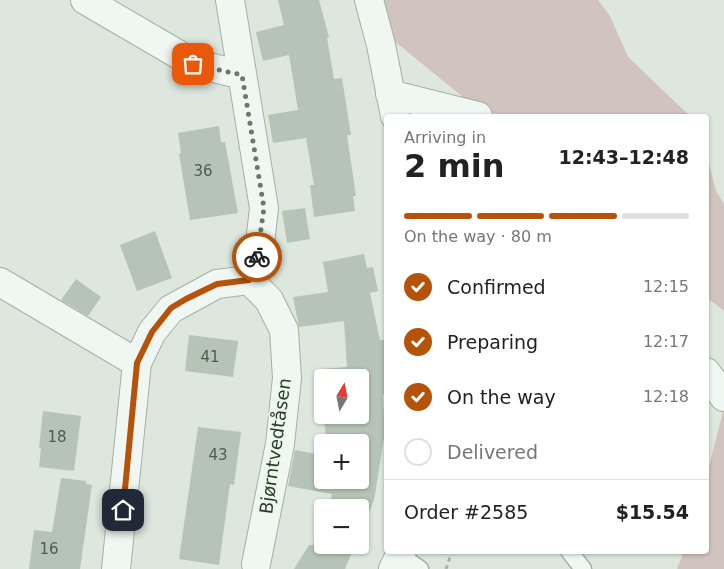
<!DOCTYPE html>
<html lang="en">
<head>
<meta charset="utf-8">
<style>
	:root { --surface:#fff; --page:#f6f6f6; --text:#222; --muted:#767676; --line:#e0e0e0; --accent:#b45309 }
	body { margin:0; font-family:"DejaVu Sans",sans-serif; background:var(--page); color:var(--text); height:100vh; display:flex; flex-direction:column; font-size:19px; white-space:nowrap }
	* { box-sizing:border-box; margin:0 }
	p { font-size:16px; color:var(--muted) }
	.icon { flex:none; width:28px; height:28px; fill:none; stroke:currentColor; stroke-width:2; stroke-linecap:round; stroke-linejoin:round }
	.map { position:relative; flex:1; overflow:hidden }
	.side { position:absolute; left:384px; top:114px; width:325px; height:440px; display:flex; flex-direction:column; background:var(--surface); border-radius:5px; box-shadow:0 1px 4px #0004 }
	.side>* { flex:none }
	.needle { width:32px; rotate:10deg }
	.controls { position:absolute; left:314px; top:369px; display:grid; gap:10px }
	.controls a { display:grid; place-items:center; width:55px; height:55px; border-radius:5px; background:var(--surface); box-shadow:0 1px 4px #0004; font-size:25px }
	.pin { position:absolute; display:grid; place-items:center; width:42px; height:42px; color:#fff; margin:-21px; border-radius:10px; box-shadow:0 2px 8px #0006 }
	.courier { position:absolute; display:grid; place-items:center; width:50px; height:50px; margin:-25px; border:4px solid #b45309; border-radius:50%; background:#fff; color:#222; box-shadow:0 1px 6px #0007 }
	.summary em { font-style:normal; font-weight:700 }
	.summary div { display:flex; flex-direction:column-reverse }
	.summary { display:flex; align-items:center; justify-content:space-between; height:85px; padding:0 20px }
	h1 { font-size:32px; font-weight:700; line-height:38px }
	.bar { display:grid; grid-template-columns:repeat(4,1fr); gap:8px 5px; align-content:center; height:60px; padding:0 20px }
	.bar i { height:6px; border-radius:4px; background:var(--line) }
	.bar .active { background:var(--accent) }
	.bar p { grid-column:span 4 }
	.line { display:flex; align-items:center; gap:12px; padding:0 20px; border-top:1px solid var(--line) }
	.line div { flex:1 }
	ol { padding:0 20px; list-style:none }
	li { display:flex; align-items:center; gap:15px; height:55px }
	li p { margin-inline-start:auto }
	li .icon { padding:5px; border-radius:50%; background:var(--accent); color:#fff; stroke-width:4 }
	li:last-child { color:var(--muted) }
	li i { width:28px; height:28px; border:2px solid var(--line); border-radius:50% }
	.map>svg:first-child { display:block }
	.green { fill:#d1c3be }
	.building { fill:#b5c4b7 }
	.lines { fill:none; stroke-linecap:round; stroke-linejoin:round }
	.service-casing { stroke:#a3b1a4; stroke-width:19 }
	.minor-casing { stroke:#a3b1a4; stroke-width:30 }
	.path { stroke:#a8b4a9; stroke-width:3; stroke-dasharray:4 4; stroke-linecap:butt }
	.service { stroke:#f0f6f1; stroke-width:16 }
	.minor { stroke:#f0f6f1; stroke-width:28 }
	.done { stroke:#677969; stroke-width:5; stroke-dasharray:0 9 }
	.route { stroke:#b45309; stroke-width:6 }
	.labels { text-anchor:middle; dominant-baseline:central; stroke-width:4; stroke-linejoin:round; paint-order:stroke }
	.number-label { font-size:15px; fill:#4a604d }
	.street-label { font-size:18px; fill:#273e2a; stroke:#edf5ed }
</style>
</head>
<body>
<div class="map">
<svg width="724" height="569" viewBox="0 0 724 569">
	<rect width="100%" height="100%" fill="#dde7de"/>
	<path class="green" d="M 379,0 L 598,0 L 610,16 L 628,57 L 690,116 L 486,116 L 387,35 Z
		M 706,152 L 716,191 L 724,204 L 724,311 L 706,297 Z
		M 724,408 L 724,569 L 677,569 L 684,551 L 706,551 L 706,478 Z"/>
	<path class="building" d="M 278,0 L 319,0 L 329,37 L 327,38 L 334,79 L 342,78 L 351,135 L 347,135 L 356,196 L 353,196 L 355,211 L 314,217 L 310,185 L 314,185 L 306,138 L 273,143 L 268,115 L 298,110 L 289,55 L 263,61 L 256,32 L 284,25 Z
		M 219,126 L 221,142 L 225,142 L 238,213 L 190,220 L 179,154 L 181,153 L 178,133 Z
		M 305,208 L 310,239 L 287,243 L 282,211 Z
		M 155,231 L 172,278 L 137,291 L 120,245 Z
		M 364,254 L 367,268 L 373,267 L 378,291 L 370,293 L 380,340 L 384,340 L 386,395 L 383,395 L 385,432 L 374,500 L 360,533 L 360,508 L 329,508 L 332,494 L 288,486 L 295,450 L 322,455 L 322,480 L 360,480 L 360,442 L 326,442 L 324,415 L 360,415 L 360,378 L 322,378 L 322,390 L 321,369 L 347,367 L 344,321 L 299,327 L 293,297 L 328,292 L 323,262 Z
		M 76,279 L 101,297 L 88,316 L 61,300 Z
		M 189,335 L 238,341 L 233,377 L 185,371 Z
		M 43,411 L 81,416 L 74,471 L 39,467 L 41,448 L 39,448 Z
		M 198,427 L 241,432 L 234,485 L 230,484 L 219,565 L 179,559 Z
		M 61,478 L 86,481 L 86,484 L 92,485 L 80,569 L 29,569 L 34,530 L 52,532 Z
		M 322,529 L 322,545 L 355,545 L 345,569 L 294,569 L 309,545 L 313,545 Z"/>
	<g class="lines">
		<g class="service-casing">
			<path id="service" d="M 569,551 L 583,569
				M 400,555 L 420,569"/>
		</g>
		<g class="minor-casing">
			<path id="minor" d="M 85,0 L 193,63 L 242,75
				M 230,0 L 264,208 L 259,252 L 249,280
				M 369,0 L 381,45 L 395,116
				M 390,94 L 478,116
				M 0,282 L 137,363
				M 706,372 L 724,397
				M 116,569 L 137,363 L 152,332 L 171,309 L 217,284 L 249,280 L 269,300 L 284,330 L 287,378 L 280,444 L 256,564
				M 393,569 L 402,551"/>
		</g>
		<path class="path" d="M 446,569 L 452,551"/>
		<use href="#service" class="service"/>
		<use href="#minor" class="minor"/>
	</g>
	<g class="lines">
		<path class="done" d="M 193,64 L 242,75 L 264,208 L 257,257"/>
		<path class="route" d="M 123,510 L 137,363 L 152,332 L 171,308 L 186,299 L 217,284 L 249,280 L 257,257"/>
	</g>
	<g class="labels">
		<g class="number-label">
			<text x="203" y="171">36</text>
			<text x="210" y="357">41</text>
			<text x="57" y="437">18</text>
			<text x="218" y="455">43</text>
			<text x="49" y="549">16</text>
		</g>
		<g class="street-label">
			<text transform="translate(275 446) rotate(-82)">Bjørntvedtåsen</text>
		</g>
	</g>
</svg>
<div class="controls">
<a><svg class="needle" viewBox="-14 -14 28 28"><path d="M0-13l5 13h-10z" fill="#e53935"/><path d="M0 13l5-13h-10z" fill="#767676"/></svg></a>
<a>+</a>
<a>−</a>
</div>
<div class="pin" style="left:193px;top:64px;background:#ea580c"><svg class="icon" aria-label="bag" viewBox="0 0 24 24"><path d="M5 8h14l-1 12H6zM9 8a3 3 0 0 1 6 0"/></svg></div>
<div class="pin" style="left:123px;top:510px;background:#1f2937"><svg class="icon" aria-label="home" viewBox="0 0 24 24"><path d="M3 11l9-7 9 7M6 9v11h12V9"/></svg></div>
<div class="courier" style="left:257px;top:257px"><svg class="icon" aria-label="bike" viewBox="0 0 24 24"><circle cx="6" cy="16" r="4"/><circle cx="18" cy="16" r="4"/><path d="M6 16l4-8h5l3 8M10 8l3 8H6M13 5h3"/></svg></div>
<section class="side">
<div class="summary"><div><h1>2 min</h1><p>Arriving in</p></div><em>12:43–12:48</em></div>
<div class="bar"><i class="active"></i><i class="active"></i><i class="active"></i><i></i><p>On the way · 80 m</p></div>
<ol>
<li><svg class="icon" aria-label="check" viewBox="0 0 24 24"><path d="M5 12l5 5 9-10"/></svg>Confirmed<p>12:15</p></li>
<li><svg class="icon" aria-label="check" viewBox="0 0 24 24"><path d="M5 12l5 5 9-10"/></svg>Preparing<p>12:17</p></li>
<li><svg class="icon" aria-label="check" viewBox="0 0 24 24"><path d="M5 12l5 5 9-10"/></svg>On the way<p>12:18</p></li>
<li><i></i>Delivered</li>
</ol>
<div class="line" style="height:65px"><div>Order #2585</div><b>$15.54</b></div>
</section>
</div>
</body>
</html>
